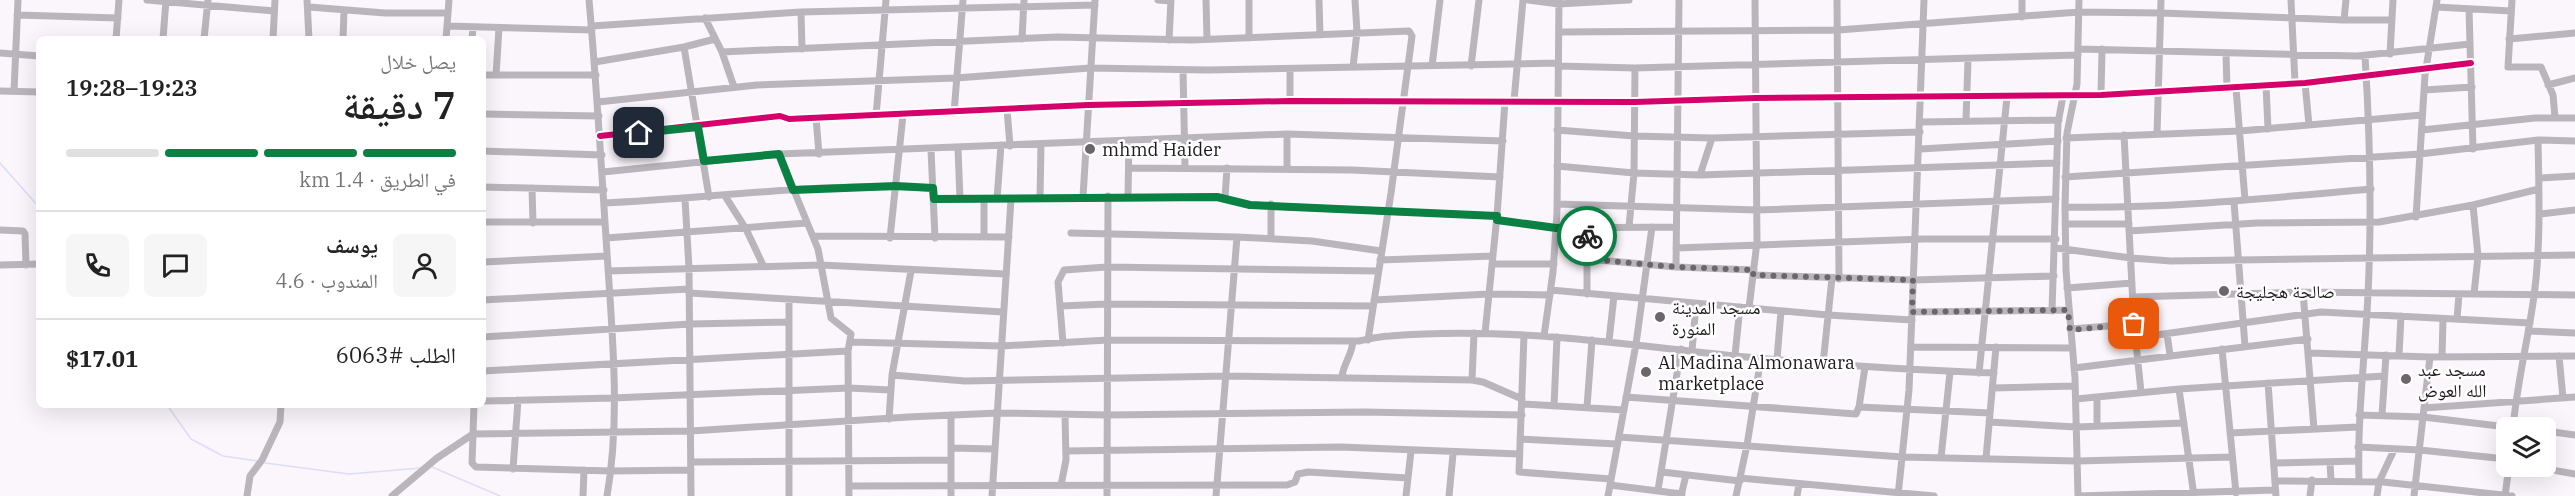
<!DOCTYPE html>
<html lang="ar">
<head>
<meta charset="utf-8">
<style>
	:root { --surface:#fff; --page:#f6f6f6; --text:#222; --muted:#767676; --line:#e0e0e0; --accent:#0b8043 }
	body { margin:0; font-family:"IBM Plex Serif","Noto Naskh Arabic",serif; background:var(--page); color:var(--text); direction:rtl; height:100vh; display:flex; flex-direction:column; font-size:22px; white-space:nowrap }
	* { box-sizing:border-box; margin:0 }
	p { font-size:20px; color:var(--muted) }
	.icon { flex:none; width:33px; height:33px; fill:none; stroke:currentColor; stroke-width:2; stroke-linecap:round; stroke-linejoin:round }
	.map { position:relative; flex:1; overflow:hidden; direction:ltr }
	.sheet { position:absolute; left:36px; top:36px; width:450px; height:372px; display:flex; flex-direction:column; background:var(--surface); border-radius:9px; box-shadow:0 6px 24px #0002; direction:rtl }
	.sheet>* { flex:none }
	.controls { position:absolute; left:2496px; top:417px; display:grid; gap:12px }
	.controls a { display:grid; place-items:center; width:60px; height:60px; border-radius:9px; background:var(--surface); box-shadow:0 6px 24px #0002; font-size:30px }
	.pin { position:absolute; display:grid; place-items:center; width:51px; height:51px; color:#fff; margin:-26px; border-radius:12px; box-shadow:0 3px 9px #0006 }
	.courier { position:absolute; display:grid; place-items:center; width:60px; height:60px; margin:-30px; border:4px solid #0b8043; border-radius:50%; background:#fff; color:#222; box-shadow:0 2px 8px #0007 }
	.headline em { font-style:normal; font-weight:600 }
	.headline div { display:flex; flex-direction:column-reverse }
	.headline { display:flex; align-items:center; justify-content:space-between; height:102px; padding:0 30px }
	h1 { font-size:39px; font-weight:600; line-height:45px }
	.bar { display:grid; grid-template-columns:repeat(4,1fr); gap:9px 6px; align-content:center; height:72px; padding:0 30px }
	.bar i { height:8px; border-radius:4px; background:var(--line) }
	.bar .selected { background:var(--accent) }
	.bar p { grid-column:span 4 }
	.line { display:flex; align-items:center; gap:15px; padding:0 30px; border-top:2px solid var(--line) }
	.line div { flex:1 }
	.round { display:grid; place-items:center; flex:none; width:63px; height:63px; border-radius:9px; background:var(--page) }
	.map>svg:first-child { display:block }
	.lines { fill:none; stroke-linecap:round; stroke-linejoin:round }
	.stream { stroke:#dbddfa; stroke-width:1.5 }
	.minor { stroke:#bab5bc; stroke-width:7 }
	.cycleway-casing { stroke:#fff; stroke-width:10 }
	.cycleway { stroke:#d6006c; stroke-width:6 }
	.done { stroke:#6a6669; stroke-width:6; stroke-dasharray:0 10.8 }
	.route { stroke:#0b8043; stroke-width:8 }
	.poi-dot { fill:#6a6669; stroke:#fff; stroke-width:2 }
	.labels { text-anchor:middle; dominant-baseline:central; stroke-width:5; stroke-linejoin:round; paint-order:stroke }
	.poi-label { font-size:18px; fill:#1c181b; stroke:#fff; text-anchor:start }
</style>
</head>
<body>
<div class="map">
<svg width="2575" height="496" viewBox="0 0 2575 496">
	<rect width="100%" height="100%" fill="#fbf6fb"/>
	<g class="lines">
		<path class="stream" d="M 0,163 L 39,207
			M 167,405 L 191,439 L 223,456 L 257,461
			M 265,463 L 349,474 L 421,468
			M 432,467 L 500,496"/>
		<path class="minor" d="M 147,0 L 274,11
			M 307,0 L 309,39
			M 589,0 C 597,89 602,179 608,268 C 613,343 620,422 607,496
			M 1158,0 L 1171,1
			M 1206,0 L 1207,39
			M 1249,0 L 1249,38
			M 1319,0 L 1320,35
			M 1528,0 L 1559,4 L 1629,0
			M 1837,0 L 1839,279
			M 2291,0 L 2295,83
			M 2512,0 L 2508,67 L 2541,67 L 2553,95 L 2555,117
			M 309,7 L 385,13 L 448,13
			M 2436,7 L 2511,11
			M 2469,9 L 2473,149
			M 801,12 L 802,49
			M 17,15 L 118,18
			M 2022,17 L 2022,0
			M 705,18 L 722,52 L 734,87
			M 2344,20 L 2392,20
			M 447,26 L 592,30
			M 592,26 L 801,12 L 1095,5
			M 1559,32 L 1838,30 L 2079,12 L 2161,13 L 2344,20 L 2346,0
			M 116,39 L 119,0
			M 163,39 L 166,0
			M 204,39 L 208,0
			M 273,39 L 275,0
			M 343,39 L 344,10
			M 446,39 L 449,0
			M 472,39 L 473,27
			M 1022,39 L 1024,0
			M 2509,39 L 2575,33
			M 1169,40 L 1171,0
			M 684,47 L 709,197
			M 2079,49 L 2357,56 L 2470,44
			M 722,52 L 1057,37 L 1192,40 L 1409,31 L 1412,36 L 1391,193 L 1368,340
			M 0,53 L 39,56
			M 2226,53 L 2227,89
			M 2390,54 L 2393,0
			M 595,62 L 684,47 L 715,39
			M 1432,66 L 1440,0
			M 1471,66 L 1479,0
			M 1558,66 L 1635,68 L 2078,55
			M 1353,67 L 1357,32 L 1355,0
			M 1183,70 L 1185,167
			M 483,75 L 596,75
			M 496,75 L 499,28
			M 2305,83 L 2309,125
			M 2266,85 L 2268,129
			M 2548,85 L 2575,78
			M 2236,88 L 2245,200
			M 2424,90 L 2472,87
			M 0,91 L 39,92
			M 14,91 L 18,0
			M 2101,95 L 2102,49
			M 1290,101 L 1290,69
			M 1514,101 L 1523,0
			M 598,102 L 757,85 L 956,78 L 1090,68 L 1208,70 L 1558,63
			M 1007,109 L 1010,146
			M 954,113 L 963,0
			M 483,114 L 599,116
			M 876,116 L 886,0
			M 816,118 L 819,154
			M 1966,120 L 1968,59
			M 1921,122 L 2059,120
			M 1557,130 L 1634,136 L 1712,138 L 1920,132
			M 2422,130 L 2535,118 L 2575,118
			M 1287,134 L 1287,169
			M 2157,134 L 2161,0
			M 2124,135 L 2134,324 L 2141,392
			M 600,136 L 780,116 L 789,119 L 1088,105 L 1290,101 L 1635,102 L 1756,98 L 2101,95 L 2305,83 L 2471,63
			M 2066,138 L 2240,131 L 2422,115
			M 958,149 L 960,199
			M 1920,149 L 2058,141
			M 931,150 L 935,238
			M 483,151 L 602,155
			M 1557,166 L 1634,173 L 1700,175 L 2057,163
			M 1129,168 L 1352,170 L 1500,177
			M 603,172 L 779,154 L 1183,138 L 1287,134 L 1503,141
			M 1700,175 L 1712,138
			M 2065,177 L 2420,154 L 2538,140 L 2575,141
			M 2539,178 L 2575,176
			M 483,187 L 604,190
			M 532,188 L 533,223
			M 725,196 L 746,229 L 763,265
			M 1128,196 L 1129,140
			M 1083,197 L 1095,0
			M 1040,198 L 1041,144
			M 1225,198 L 1227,168
			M 685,199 L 689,268 L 691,496
			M 934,199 L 1217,197 L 1250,205 L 1497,216
			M 997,199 L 1001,145
			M 2234,202 L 2245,346
			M 604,203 C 714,198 824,182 933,188
			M 1557,204 L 1757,210 L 2056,199
			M 2473,205 L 2478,256 L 2474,294
			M 2065,207 C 2167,209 2269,198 2371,189
			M 2540,214 L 2575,210
			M 2416,217 L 2425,75 L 2437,0
			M 1497,220 L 1556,228 L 1675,227
			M 483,222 L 605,222
			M 2065,224 L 2129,224
			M 1587,227 L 1587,294
			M 1629,227 L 1634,173 L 1635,68
			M 0,230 L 23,231 L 25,234 L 26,265
			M 2129,231 L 2257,223 L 2379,222 L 2473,205 L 2539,189
			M 1071,233 L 1237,237 L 1216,496
			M 814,236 L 1009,237
			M 984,237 L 984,199
			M 1237,237 L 1312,241 L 1381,251
			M 606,238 L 807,223
			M 890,238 L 903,115
			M 1271,238 L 1271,204
			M 1676,248 L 1924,239 L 2056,239
			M 2056,248 L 2131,258 L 2171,261 L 2575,255
			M 1587,259 L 1676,267 L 1754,270
			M 1380,260 L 1493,256
			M 483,262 L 607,256
			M 1492,264 L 1554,264
			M 0,265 L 39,264
			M 1676,267 L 1679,0
			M 608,271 L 821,265 L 1005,274
			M 1753,275 L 1913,280 L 2054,276
			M 2067,288 L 2132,283
			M 1551,290 L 1828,315 L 1912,320
			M 2303,292 L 2314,429
			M 689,293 L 1003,312
			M 2133,297 L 2303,292 L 2575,295
			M 483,300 L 689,289
			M 1374,300 L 1489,294 L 1550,295
			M 1061,306 L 1107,304 L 1373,306
			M 1749,308 L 1757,242 L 1755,0
			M 2052,311 L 2058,123 L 2063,96
			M 1912,312 L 2068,310
			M 2457,319 L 2459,294
			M 2070,329 L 2134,324
			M 2529,331 L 2575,333
			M 1485,333 L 1497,216 L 1505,101
			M 2167,334 L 2170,355
			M 1524,335 L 1519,472 L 1611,479
			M 1544,336 L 1553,272 L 1557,212 L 1559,0
			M 483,337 L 690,324 L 789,322
			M 2135,338 L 2321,312 L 2530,323
			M 1609,341 L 1614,296
			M 850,342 L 1002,346 L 1108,340 L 1359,341 C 1369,339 1380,336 1390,336 C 1506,326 1620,344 1735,356 C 1822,364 1907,370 1994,373
			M 1063,343 L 1058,282 L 1064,270 L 1107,267 L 1378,271
			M 1911,347 L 2072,348
			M 2222,349 L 2236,493
			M 848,351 L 849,496
			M 1692,351 L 1696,304
			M 2309,353 L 2430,357 L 2575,356
			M 1735,355 L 1740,307
			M 2399,355 L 2401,316
			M 2559,356 L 2563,398
			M 2442,357 L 2443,319
			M 1777,359 L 1781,311
			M 1823,364 L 1832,278
			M 2074,368 L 2308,339
			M 483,371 L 848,351 L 851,334 L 831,318 L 818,249 L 779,154
			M 1979,373 L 2007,97
			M 892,375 L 965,381 L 1227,376 L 1472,380 L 1483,382 L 1522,399
			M 1342,376 C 1344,363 1352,355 1353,341
			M 1472,380 L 1474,333
			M 2268,383 L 2276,496
			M 1993,388 L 2075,386
			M 2179,389 L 2194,496
			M 1626,397 L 1856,414 L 1859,407 L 1865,367
			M 2097,397 L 2097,426
			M 2076,399 L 2179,389 L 2384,376
			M 483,401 L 613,398 L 849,388 L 890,390
			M 1522,404 L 1624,410
			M 474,405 L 472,463 L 476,467 L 611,471 L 691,470
			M 1554,406 L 1557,337
			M 1587,407 L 1592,340
			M 1859,407 L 1990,413
			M 2424,408 L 2430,357
			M 2359,415 L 2423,417 L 2516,428
			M 2382,415 L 2386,355
			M 889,419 L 892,375 L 911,271
			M 1989,422 L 2076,427 L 2184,423
			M 2513,428 C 2517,383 2528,340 2534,296 C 2541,244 2539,192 2538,140
			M 2546,431 L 2575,435
			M 2230,433 L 2358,427
			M 1619,437 L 1903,457 L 2077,461 L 2232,457
			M 1520,439 L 1617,444
			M 2358,447 L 2420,450 L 2506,459
			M 951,448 L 995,449
			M 1066,451 L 1341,447 L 1519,454
			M 1941,458 L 1950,372
			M 1986,458 L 1996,347
			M 692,462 L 951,460
			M 2330,462 L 2331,480
			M 2274,463 L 2359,461
			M 2530,466 L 2575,474
			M 513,469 L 518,400
			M 1662,472 L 1740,481
			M 1740,478 L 1934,496
			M 2275,481 L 2383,482 L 2512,496
			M 2359,481 C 2357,418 2365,356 2368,294 C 2372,214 2370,135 2365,56
			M 1061,485 L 1066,460 L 1065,415
			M 1610,485 L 1682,494
			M 849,486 L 1287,485 L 1295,482 L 1298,474 L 1308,472 L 1408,478
			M 1658,490 L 1681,349
			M 247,496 L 250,476 L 262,460 L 280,422 L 281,405
			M 392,496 L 437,458 L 473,434 L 691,431 L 908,417 L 998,413 L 1108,415 L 1364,412 L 1522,415
			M 583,496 L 584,470
			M 789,496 L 789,300
			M 951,496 L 951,415
			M 992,496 L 1011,199
			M 1107,496 L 1108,196
			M 1406,496 L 1411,451
			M 1449,496 L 1453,454
			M 1608,496 L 1636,344 L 1652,227
			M 1681,496 L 1686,475
			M 1736,496 L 1747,445 L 1761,358
			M 1797,496 L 1799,484
			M 1898,496 L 1909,390 L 1924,0
			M 2078,496 L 2075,378 L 2066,271 L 2065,207 L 2067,133 L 2077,84 L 2079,0
			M 2078,496 L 2275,490
			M 2310,496 L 2312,480
			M 2377,496 L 2379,482 L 2394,450
			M 2414,496 L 2424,408 L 2575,397
			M 2505,496 L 2509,466"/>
		<g class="cycleway-casing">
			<path id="cycleway" d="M 600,136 L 780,116 L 789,119 L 1088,105 L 1290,101 L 1635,102 L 1756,98 L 2101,95 L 2305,83 L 2471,63"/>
		</g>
		<use href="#cycleway" class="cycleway"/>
	</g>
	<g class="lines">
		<path class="done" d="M 1587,236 L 1587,259 L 1676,267 L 1754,270 L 1753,275 L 1913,280 L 1912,312 L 2068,310 L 2070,330 L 2134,324"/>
		<path class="route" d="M 639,133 L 698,127 L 704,161 L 779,154 L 793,190 L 896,186 L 933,188 L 934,199 L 1217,197 L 1250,205 L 1497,216 L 1497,220 L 1556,228 L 1587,227 L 1587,236"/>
	</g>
	<g class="poi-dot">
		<circle cx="1090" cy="149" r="6"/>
		<circle cx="2224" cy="291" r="6"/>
		<circle cx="1660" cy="317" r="6"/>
		<circle cx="1646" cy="372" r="6"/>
		<circle cx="2406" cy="379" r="6"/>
	</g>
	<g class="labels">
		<g class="poi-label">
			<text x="1102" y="149">mhmd Haider</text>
			<text x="2236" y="291">صالحة هجليجة</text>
			<text x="1672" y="307">مسجد المدينة<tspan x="1672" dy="21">المنورة</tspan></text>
			<text x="1658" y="362">Al Madina Almonawara<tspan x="1658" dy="21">marketplace</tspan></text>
			<text x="2418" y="369">مسجد عبد<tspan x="2418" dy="21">الله العوض</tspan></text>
		</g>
	</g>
</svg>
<div class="controls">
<a><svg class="icon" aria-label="layers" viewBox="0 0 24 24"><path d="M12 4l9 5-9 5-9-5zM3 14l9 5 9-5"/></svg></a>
</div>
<div class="pin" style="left:2134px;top:324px;background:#ea580c"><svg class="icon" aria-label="bag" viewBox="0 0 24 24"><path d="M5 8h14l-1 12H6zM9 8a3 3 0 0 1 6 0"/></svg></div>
<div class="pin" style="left:639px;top:133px;background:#1f2937"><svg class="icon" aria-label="home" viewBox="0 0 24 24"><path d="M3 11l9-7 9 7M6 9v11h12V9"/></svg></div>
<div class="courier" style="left:1587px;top:236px"><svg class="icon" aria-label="bike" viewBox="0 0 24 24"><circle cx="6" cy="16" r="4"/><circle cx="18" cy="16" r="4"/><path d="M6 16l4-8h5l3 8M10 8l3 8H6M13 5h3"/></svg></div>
<section class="sheet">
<div class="headline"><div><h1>7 دقيقة</h1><p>يصل خلال</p></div><em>19:23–19:28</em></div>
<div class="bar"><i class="selected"></i><i class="selected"></i><i class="selected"></i><i></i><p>في الطريق · 1.4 km</p></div>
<div class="line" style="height:108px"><a class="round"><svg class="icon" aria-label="person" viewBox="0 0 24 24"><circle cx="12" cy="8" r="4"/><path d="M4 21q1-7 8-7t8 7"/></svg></a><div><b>يوسف</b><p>المندوب · 4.6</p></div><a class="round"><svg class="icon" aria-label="chat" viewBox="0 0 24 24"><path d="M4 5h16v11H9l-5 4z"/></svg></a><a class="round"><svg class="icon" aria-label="phone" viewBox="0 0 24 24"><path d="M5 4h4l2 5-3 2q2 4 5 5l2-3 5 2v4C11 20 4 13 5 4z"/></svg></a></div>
<div class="line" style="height:78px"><div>الطلب #6063</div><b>$17.01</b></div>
</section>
</div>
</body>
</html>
